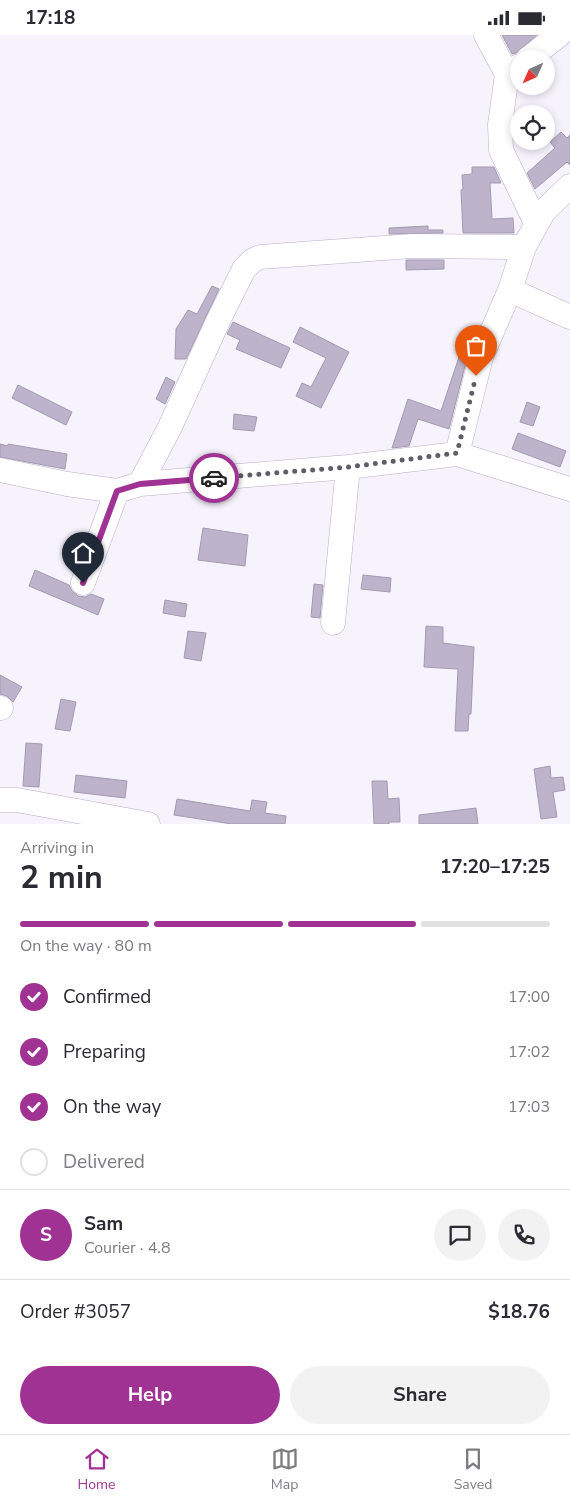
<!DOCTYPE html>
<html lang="en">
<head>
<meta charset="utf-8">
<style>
	:root { --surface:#fff; --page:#f2f2f3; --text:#2b2b33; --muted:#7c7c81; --line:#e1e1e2; --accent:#9f3292 }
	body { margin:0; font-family:"Nunito Sans",sans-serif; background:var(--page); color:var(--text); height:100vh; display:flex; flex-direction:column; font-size:19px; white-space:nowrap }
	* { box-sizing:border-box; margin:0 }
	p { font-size:16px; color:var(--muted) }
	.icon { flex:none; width:28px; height:28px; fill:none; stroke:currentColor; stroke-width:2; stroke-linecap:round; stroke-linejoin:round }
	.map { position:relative; height:789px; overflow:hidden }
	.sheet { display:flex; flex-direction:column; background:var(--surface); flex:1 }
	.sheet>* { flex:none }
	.needle { width:32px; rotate:225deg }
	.fabs { position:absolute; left:510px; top:15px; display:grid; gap:10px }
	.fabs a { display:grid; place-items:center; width:45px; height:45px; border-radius:50%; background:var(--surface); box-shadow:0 2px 8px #0003; font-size:25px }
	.pin { position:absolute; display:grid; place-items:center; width:42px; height:42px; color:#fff; margin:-51px -21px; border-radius:50% 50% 50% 0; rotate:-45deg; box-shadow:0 0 5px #0007 }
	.pin .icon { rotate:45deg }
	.courier { position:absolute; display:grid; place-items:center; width:50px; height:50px; margin:-25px; border:4px solid #9f3292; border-radius:50%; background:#fff; color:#222; box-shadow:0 1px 6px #0007 }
	.overview em { font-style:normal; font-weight:700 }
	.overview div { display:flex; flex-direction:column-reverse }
	.overview { display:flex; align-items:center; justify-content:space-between; height:85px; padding:0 20px }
	h1 { font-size:32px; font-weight:700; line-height:38px }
	.bar { display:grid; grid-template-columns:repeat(4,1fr); gap:8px 5px; align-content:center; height:60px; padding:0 20px }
	.bar i { height:6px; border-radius:4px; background:var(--line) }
	.bar .active { background:var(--accent) }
	.bar p { grid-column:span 4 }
	.line { display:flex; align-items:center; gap:12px; padding:0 20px; border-top:1px solid var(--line) }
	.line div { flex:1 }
	.round { display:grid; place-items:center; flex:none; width:52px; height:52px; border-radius:26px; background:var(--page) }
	ol { padding:0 20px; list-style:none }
	li { display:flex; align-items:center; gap:15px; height:55px }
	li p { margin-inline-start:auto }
	li .icon { padding:5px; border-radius:50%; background:var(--accent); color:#fff; stroke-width:4 }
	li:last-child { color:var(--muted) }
	li i { width:28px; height:28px; border:2px solid var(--line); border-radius:50% }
	.button { display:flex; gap:10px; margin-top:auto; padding:10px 20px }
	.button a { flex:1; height:58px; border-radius:30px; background:var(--accent); color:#fff; font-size:20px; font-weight:700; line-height:58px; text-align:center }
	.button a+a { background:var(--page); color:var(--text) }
	.status { display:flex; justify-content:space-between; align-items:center; height:35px; padding:0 25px; background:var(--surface); direction:ltr }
	.status svg { height:14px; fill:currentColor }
	.menu { display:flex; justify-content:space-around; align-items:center; height:70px; border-top:1px solid var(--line); background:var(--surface); font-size:14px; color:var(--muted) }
	.menu a { display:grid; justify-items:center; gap:2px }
	.menu .active { color:var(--accent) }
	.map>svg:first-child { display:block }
	.building { fill:#bdb4cc; stroke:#a39ab1 }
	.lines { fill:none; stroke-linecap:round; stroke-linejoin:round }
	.minor-casing { stroke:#b6aec5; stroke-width:25 }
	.minor { stroke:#fff; stroke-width:24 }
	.done { stroke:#605d66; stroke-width:5; stroke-dasharray:0 9 }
	.route { stroke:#9f3292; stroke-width:6 }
</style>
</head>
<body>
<div class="status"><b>17:18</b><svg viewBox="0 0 49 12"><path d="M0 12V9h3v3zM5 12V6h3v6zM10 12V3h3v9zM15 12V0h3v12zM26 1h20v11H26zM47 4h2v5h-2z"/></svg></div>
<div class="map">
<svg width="570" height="789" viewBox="0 0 570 789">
	<rect width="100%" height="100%" fill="#f7f3fd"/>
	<path class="building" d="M 502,0 L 537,0 L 516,18 L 512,19 Z
		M 561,97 L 567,103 L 570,100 L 570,130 L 567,127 L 535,154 L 527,138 L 555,113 L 550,107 Z
		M 472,132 L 494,132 L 501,148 L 490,148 L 492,184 L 513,183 L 514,198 L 463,198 L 461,155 L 463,154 L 462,140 L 472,139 Z
		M 428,191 L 428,195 L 443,195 L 443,198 L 389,199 L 389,193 Z
		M 406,225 L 444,225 L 444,234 L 406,235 Z
		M 212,251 L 219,254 L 186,324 L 175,324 L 176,294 L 188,275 L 197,279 Z
		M 233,287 L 290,313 L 281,333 L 236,314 L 240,305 L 227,299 Z
		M 300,292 L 349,317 L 321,373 L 296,361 L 302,348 L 311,352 L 326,323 L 293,307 Z
		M 468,295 L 476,298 L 468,319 L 449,394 L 418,384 L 409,411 L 392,413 L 408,364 L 441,376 Z
		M 166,342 L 175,347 L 165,369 L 156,364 Z
		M 18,350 L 72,377 L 66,390 L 12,363 Z
		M 527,367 L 540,372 L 533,391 L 520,387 Z
		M 234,379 L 257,382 L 254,396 L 233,394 Z
		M 518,398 L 566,416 L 560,432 L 512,414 Z
		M 0,409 L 8,411 L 8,409 L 67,419 L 65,434 L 0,422 Z
		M 203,493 L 248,500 L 245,531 L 198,525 Z
		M 35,535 L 69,550 L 72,556 L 78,561 L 85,562 L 91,559 L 104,564 L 98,580 L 29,551 Z
		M 363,540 L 391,543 L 390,557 L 361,554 Z
		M 314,549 L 323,550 L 320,583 L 311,582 Z
		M 165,565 L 187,569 L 185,582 L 163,578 Z
		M 426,591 L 443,592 L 443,608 L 474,612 L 471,679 L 469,679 L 468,696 L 455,696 L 458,634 L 424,632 Z
		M 188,596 L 206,598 L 201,626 L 184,623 Z
		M 0,640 L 22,652 L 13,667 L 7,661 L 0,659 Z
		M 61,664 L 76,667 L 70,696 L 55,694 Z
		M 26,708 L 42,709 L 39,752 L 23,751 Z
		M 550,731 L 551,743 L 563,742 L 565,755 L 553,757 L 557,782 L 541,784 L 534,734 Z
		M 76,740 L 127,746 L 125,763 L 74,757 Z
		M 372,746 L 387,746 L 388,764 L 399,763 L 400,787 L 389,787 L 389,789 L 374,789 Z
		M 177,764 L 250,776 L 252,765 L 267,767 L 265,778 L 286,781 L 285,789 L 232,789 L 174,780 Z
		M 476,773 L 478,789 L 419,789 L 419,780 Z"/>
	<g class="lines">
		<g class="minor-casing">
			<path id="minor" d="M 486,0 L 507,39
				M 528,24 L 559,0
				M 519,31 L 507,39 L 500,90 L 501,115 L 536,188
				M 510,255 L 570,282
				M 457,419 L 481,322 L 510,255 L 524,212 L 544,176 L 570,151
				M 0,435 L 67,449 L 117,456 L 140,449 L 170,392 L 218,286 L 244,234 L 252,226 L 260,222 L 412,211 L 524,212
				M 140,449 L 348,432 L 457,419 L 570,454
				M 83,548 L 117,456
				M 333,588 L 348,432
				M 0,673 L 1,673
				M 0,765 L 17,765 L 148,789"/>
		</g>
		<use href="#minor" class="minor"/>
	</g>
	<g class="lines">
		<path class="done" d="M 214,443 L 348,432 L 457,418 L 476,341"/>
		<path class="route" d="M 83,548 L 117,456 L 140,449 L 214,443"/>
	</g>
</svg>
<div class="fabs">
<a><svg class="needle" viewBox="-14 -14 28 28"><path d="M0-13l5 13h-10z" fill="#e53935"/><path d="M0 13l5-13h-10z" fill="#7c7c81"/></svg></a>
<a><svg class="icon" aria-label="locate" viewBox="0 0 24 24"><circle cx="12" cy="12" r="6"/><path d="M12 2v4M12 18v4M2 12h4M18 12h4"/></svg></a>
</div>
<div class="pin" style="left:476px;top:341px;background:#ea580c"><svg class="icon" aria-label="bag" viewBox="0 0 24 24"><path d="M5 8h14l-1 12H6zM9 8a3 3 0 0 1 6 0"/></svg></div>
<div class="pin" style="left:83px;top:548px;background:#1f2937"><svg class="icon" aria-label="home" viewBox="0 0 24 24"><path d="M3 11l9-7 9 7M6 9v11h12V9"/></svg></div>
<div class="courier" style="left:214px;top:443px"><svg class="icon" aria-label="car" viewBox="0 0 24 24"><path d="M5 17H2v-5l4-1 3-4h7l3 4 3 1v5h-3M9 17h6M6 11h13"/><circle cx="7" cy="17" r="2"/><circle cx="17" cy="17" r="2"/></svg></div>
</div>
<section class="sheet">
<div class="overview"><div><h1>2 min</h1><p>Arriving in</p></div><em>17:20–17:25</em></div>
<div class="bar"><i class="active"></i><i class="active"></i><i class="active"></i><i></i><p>On the way · 80 m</p></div>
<ol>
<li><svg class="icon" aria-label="check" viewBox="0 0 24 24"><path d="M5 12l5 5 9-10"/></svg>Confirmed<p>17:00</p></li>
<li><svg class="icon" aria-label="check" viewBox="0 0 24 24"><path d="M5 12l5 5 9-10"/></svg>Preparing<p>17:02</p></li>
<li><svg class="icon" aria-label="check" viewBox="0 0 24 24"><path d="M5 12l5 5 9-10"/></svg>On the way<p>17:03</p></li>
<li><i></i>Delivered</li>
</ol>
<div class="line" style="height:90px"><b class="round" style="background:var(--accent);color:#fff">S</b><div><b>Sam</b><p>Courier · 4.8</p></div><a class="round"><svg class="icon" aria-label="chat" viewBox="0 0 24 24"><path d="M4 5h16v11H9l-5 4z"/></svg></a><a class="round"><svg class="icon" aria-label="phone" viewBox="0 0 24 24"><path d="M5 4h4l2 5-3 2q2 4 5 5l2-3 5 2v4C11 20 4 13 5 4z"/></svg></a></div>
<div class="line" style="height:65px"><div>Order #3057</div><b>$18.76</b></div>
<div class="button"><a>Help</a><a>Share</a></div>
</section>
<nav class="menu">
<a class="active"><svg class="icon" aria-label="home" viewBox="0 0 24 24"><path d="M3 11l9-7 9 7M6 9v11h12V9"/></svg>Home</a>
<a><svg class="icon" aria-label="map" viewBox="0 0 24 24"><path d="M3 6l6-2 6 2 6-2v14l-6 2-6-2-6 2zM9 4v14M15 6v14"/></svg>Map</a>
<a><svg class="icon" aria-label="saved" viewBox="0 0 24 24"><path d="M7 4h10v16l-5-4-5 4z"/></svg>Saved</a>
</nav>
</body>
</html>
